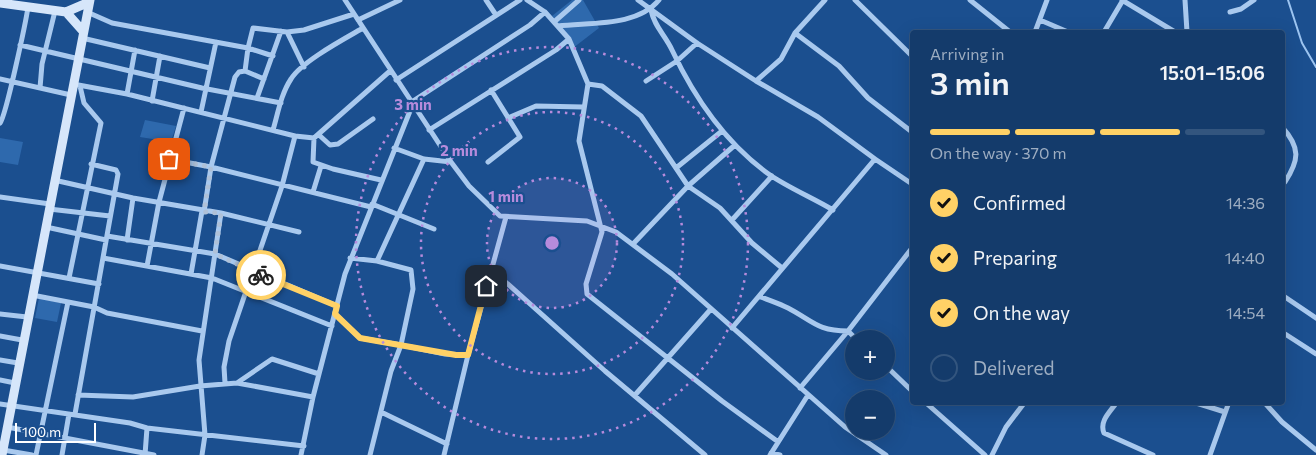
<!DOCTYPE html>
<html lang="en">
<head>
<meta charset="utf-8">
<style>
	:root { --surface:#143b6b; --page:#214673; --text:#f1f3f6; --muted:#9dadc1; --line:#33557e; --accent:#ffd166 }
	body { margin:0; font-family:Commissioner,sans-serif; background:var(--page); color:var(--text); height:100vh; display:flex; flex-direction:column; font-size:19px; white-space:nowrap }
	* { box-sizing:border-box; margin:0 }
	p { font-size:16px; color:var(--muted) }
	.icon { flex:none; width:28px; height:28px; fill:none; stroke:currentColor; stroke-width:2; stroke-linecap:round; stroke-linejoin:round }
	.map { position:relative; flex:1; overflow:hidden }
	.panel { position:absolute; left:910px; top:30px; width:375px; height:375px; display:flex; flex-direction:column; background:var(--surface); border-radius:5px; box-shadow:0 5px 20px #0002,0 0 0 1px var(--line) }
	.panel>* { flex:none }
	.controls { position:absolute; left:845px; top:330px; display:grid; gap:10px }
	.controls a { display:grid; place-items:center; width:50px; height:50px; border-radius:50%; background:var(--surface); box-shadow:0 5px 20px #0002,0 0 0 1px var(--line); font-size:25px }
	.scale { position:absolute; left:15px; bottom:12px; width:81px; box-sizing:border-box; padding-left:5px; border:2px solid #fff; border-top:0; font-size:14px; line-height:18px; white-space:nowrap; color:#fff; -webkit-text-stroke:4px #1b4f8f; paint-order:stroke }
	.pin { position:absolute; display:grid; place-items:center; width:42px; height:42px; color:#fff; margin:-21px; border-radius:10px; box-shadow:0 2px 8px #0006 }
	.courier { position:absolute; display:grid; place-items:center; width:50px; height:50px; margin:-25px; border:4px solid #ffd166; border-radius:50%; background:#fff; color:#222; box-shadow:0 1px 6px #0007 }
	.headline em { font-style:normal; font-weight:600 }
	.headline div { display:flex; flex-direction:column-reverse }
	.headline { display:flex; align-items:center; justify-content:space-between; height:85px; padding:0 20px }
	h1 { font-size:32px; font-weight:600; line-height:38px }
	.bar { display:grid; grid-template-columns:repeat(4,1fr); gap:8px 5px; align-content:center; height:60px; padding:0 20px }
	.bar i { height:6px; border-radius:4px; background:var(--line) }
	.bar .on { background:var(--accent) }
	.bar p { grid-column:span 4 }
	ol { padding:0 20px; list-style:none }
	li { display:flex; align-items:center; gap:15px; height:55px }
	li p { margin-inline-start:auto }
	li .icon { padding:5px; border-radius:50%; background:var(--accent); color:#111; stroke-width:4 }
	li:last-child { color:var(--muted) }
	li i { width:28px; height:28px; border:2px solid var(--line); border-radius:50% }
	.map>svg:first-child { display:block }
	.green { fill:#2e69ad }
	.lines { fill:none; stroke-linecap:round; stroke-linejoin:round }
	.stream { stroke:#9cc4f0; stroke-width:2 }
	.street { stroke:#a9c9ee; stroke-width:5 }
	.secondary { stroke:#d6e6fa; stroke-width:9 }
	.done { stroke:#afc1d8; stroke-width:5; stroke-dasharray:0 9 }
	.route { stroke:#ffd166; stroke-width:6 }
	.ring { fill:none; stroke:#b68bdc; stroke-width:2.5; stroke-dasharray:2.5 5 }
	.centre { fill:#b68bdc; stroke:#1b4f8f; stroke-width:2.5 }
	.ring-label { font-size:15px; text-anchor:middle; font-weight:bold; fill:#b68bdc; stroke:#1b4f8f; stroke-width:4.5; stroke-linejoin:round; paint-order:stroke }
</style>
</head>
<body>
<div class="map">
<svg width="1316" height="455" viewBox="0 0 1316 455">
	<rect width="100%" height="100%" fill="#1b4f8f"/>
	<path class="green" d="M 572,0 L 583,0 L 599,28 L 573,48 L 552,16 Z
		M 145,120 L 176,126 L 171,142 L 140,137 Z
		M 0,138 L 23,142 L 18,165 L 0,162 Z
		M 39,298 L 61,303 L 57,322 L 35,318 Z"/>
	<g class="lines">
		<path class="stream" d="M 1288,0 L 1302,43 L 1316,67"/>
		<path class="street" d="M 345,0 L 451,162 L 469,186 L 500,216 L 587,221 L 616,232 L 672,274 L 845,427 L 886,455
			M 486,0 L 496,15
			M 527,0 L 545,12 L 569,39 L 588,84 L 579,141 L 602,232 L 586,284 L 587,294 L 722,401 L 777,441
			M 638,0 L 697,43 L 756,81 L 781,59 L 795,33
			M 825,0 L 795,33 L 839,66 L 868,98 L 912,132
			M 855,0 L 912,56
			M 970,0 L 1010,32
			M 1122,0 L 1175,32
			M 1185,0 L 1187,32
			M 651,10 C 654,26 665,35 672,50 C 695,99 725,143 770,175 C 789,188 813,198 833,210
			M 87,12 L 112,23 L 248,48 L 253,28 L 287,32 L 304,30 L 354,14
			M 1230,12 L 1241,9 L 1254,0
			M 358,20 L 400,0
			M 1040,20 L 1068,32
			M 554,22 L 579,0
			M 558,26 C 590,22 637,27 659,0
			M 287,32 L 304,67
			M 1035,32 L 1047,0
			M 1104,32 L 1123,0
			M 82,38 L 210,68
			M 20,45 L 202,88 L 281,103
			M 245,71 L 264,79
			M 0,79 L 71,95
			M 396,80 L 520,0
			M 646,81 L 677,61 L 697,43
			M 756,81 L 818,117 L 875,159
			M 73,84 L 127,94 L 295,136 L 314,138 L 390,71
			M 588,84 L 602,86 L 641,116 L 688,186 L 720,208 L 752,243 L 782,268
			M 40,88 L 42,64 L 55,11
			M 127,94 L 135,50
			M 257,98 L 281,31
			M 152,101 L 160,56
			M 410,103 L 530,25 L 545,12
			M 201,112 L 216,42
			M 508,118 L 536,106 L 583,107
			M 0,123 C 6,116 26,21 28,7
			M 1282,127 C 1301,148 1299,160 1285,182
			M 273,130 C 278,113 281,94 291,79 C 301,62 344,39 363,28
			M 429,130 L 556,50 L 569,39
			M 319,135 L 330,145 L 338,144 L 373,119
			M 314,138 L 313,162 L 333,169 L 381,180
			M 394,148 L 424,159 L 451,162
			M 169,159 L 211,167 L 371,207
			M 488,162 L 520,137 L 491,90
			M 676,168 L 722,131
			M 54,180 L 133,198 L 221,213 L 299,232
			M 313,192 L 321,166
			M 0,197 L 50,204
			M 372,204 L 434,229
			M 49,209 L 110,216
			M 204,212 L 211,167 L 235,77 L 239,72 L 245,71 L 248,48 L 273,56
			M 732,220 L 772,176
			M 46,227 L 106,240
			M 107,236 L 215,254 L 337,306
			M 127,240 L 133,198
			M 633,244 L 688,186 L 735,145
			M 103,258 L 212,278 L 332,326
			M 377,261 L 424,159
			M 0,266 L 99,284
			M 147,266 L 159,202 L 184,108
			M 491,269 L 605,371 L 705,455
			M 191,274 L 202,211
			M 69,278 L 101,123 L 84,103 L 80,86
			M 32,295 L 94,307 L 107,313 L 202,331
			M 1282,295 L 1316,318
			M 759,296 C 768,300 778,303 788,308 C 813,321 817,331 848,331 L 856,339
			M 0,314 L 27,317
			M 335,314 L 360,338 L 401,345 L 413,289 L 411,270 L 377,261 L 350,258
			M 732,328 L 875,159 L 912,184
			M 1282,332 L 1316,354
			M 0,336 L 22,340
			M 0,360 L 18,363
			M 886,366 L 912,391
			M 0,380 L 15,383
			M 225,383 L 224,367 L 229,341 L 282,186 L 295,136
			M 237,383 L 313,397
			M 800,388 L 848,331 L 912,248
			M 78,395 L 133,397 L 200,386 L 237,383 L 272,359 L 319,374
			M 635,395 L 711,309
			M 925,402 L 985,455
			M 1117,402 C 1110,412 1099,421 1104,433 L 1153,455
			M 1193,402 L 1225,412
			M 1264,402 L 1282,422 L 1316,450
			M 0,404 L 130,423 L 147,428 L 304,446
			M 381,412 L 447,444
			M 75,414 L 118,174 L 116,170 L 91,164
			M 7,427 L 154,455
			M 3,450 L 32,455
			M 771,453 L 780,455
			M 36,455 L 68,302
			M 62,455 L 69,414
			M 145,455 L 147,428
			M 202,455 L 205,435 L 199,360 L 221,213
			M 301,455 L 313,397 L 345,274 L 412,106
			M 370,455 L 391,371 L 401,345 L 445,354 L 468,355
			M 444,455 L 468,355 L 506,217
			M 770,455 L 808,395
			M 992,455 L 1006,427 L 1025,402
			M 1210,455 L 1229,402"/>
		<path class="secondary" d="M 0,3 L 66,12 L 89,2
			M 66,12 L 82,30
			M 2,455 L 90,0"/>
	</g>
	<g class="lines">
		<path class="done" d="M 169,159 L 211,167 L 204,212 L 221,213 L 215,254 L 261,275"/>
		<path class="route" d="M 261,275 L 337,306 L 335,314 L 360,338 L 456,355 L 468,355 L 486,286"/>
	</g>
	<circle cx="552" cy="243" r="65" fill="#b68bdc" fill-opacity=".12"/>
	<g class="ring">
		<circle cx="552" cy="243" r="65"/>
		<circle cx="552" cy="243" r="131"/>
		<circle cx="552" cy="243" r="196"/>
	</g>
	<circle cx="552" cy="243" r="8" class="centre"/>
	<g class="ring-label">
		<text x="413" y="110">3 min</text>
		<text x="459" y="156">2 min</text>
		<text x="506" y="202">1 min</text>
	</g>
</svg>
<div class="controls">
<a>+</a>
<a>−</a>
</div>
<div class="scale">100 m</div>
<div class="pin" style="left:169px;top:159px;background:#ea580c"><svg class="icon" aria-label="bag" viewBox="0 0 24 24"><path d="M5 8h14l-1 12H6zM9 8a3 3 0 0 1 6 0"/></svg></div>
<div class="pin" style="left:486px;top:286px;background:#1f2937"><svg class="icon" aria-label="home" viewBox="0 0 24 24"><path d="M3 11l9-7 9 7M6 9v11h12V9"/></svg></div>
<div class="courier" style="left:261px;top:275px"><svg class="icon" aria-label="bike" viewBox="0 0 24 24"><circle cx="6" cy="16" r="4"/><circle cx="18" cy="16" r="4"/><path d="M6 16l4-8h5l3 8M10 8l3 8H6M13 5h3"/></svg></div>
<section class="panel">
<div class="headline"><div><h1>3 min</h1><p>Arriving in</p></div><em>15:01–15:06</em></div>
<div class="bar"><i class="on"></i><i class="on"></i><i class="on"></i><i></i><p>On the way · 370 m</p></div>
<ol>
<li><svg class="icon" aria-label="check" viewBox="0 0 24 24"><path d="M5 12l5 5 9-10"/></svg>Confirmed<p>14:36</p></li>
<li><svg class="icon" aria-label="check" viewBox="0 0 24 24"><path d="M5 12l5 5 9-10"/></svg>Preparing<p>14:40</p></li>
<li><svg class="icon" aria-label="check" viewBox="0 0 24 24"><path d="M5 12l5 5 9-10"/></svg>On the way<p>14:54</p></li>
<li><i></i>Delivered</li>
</ol>
</section>
</div>
</body>
</html>
